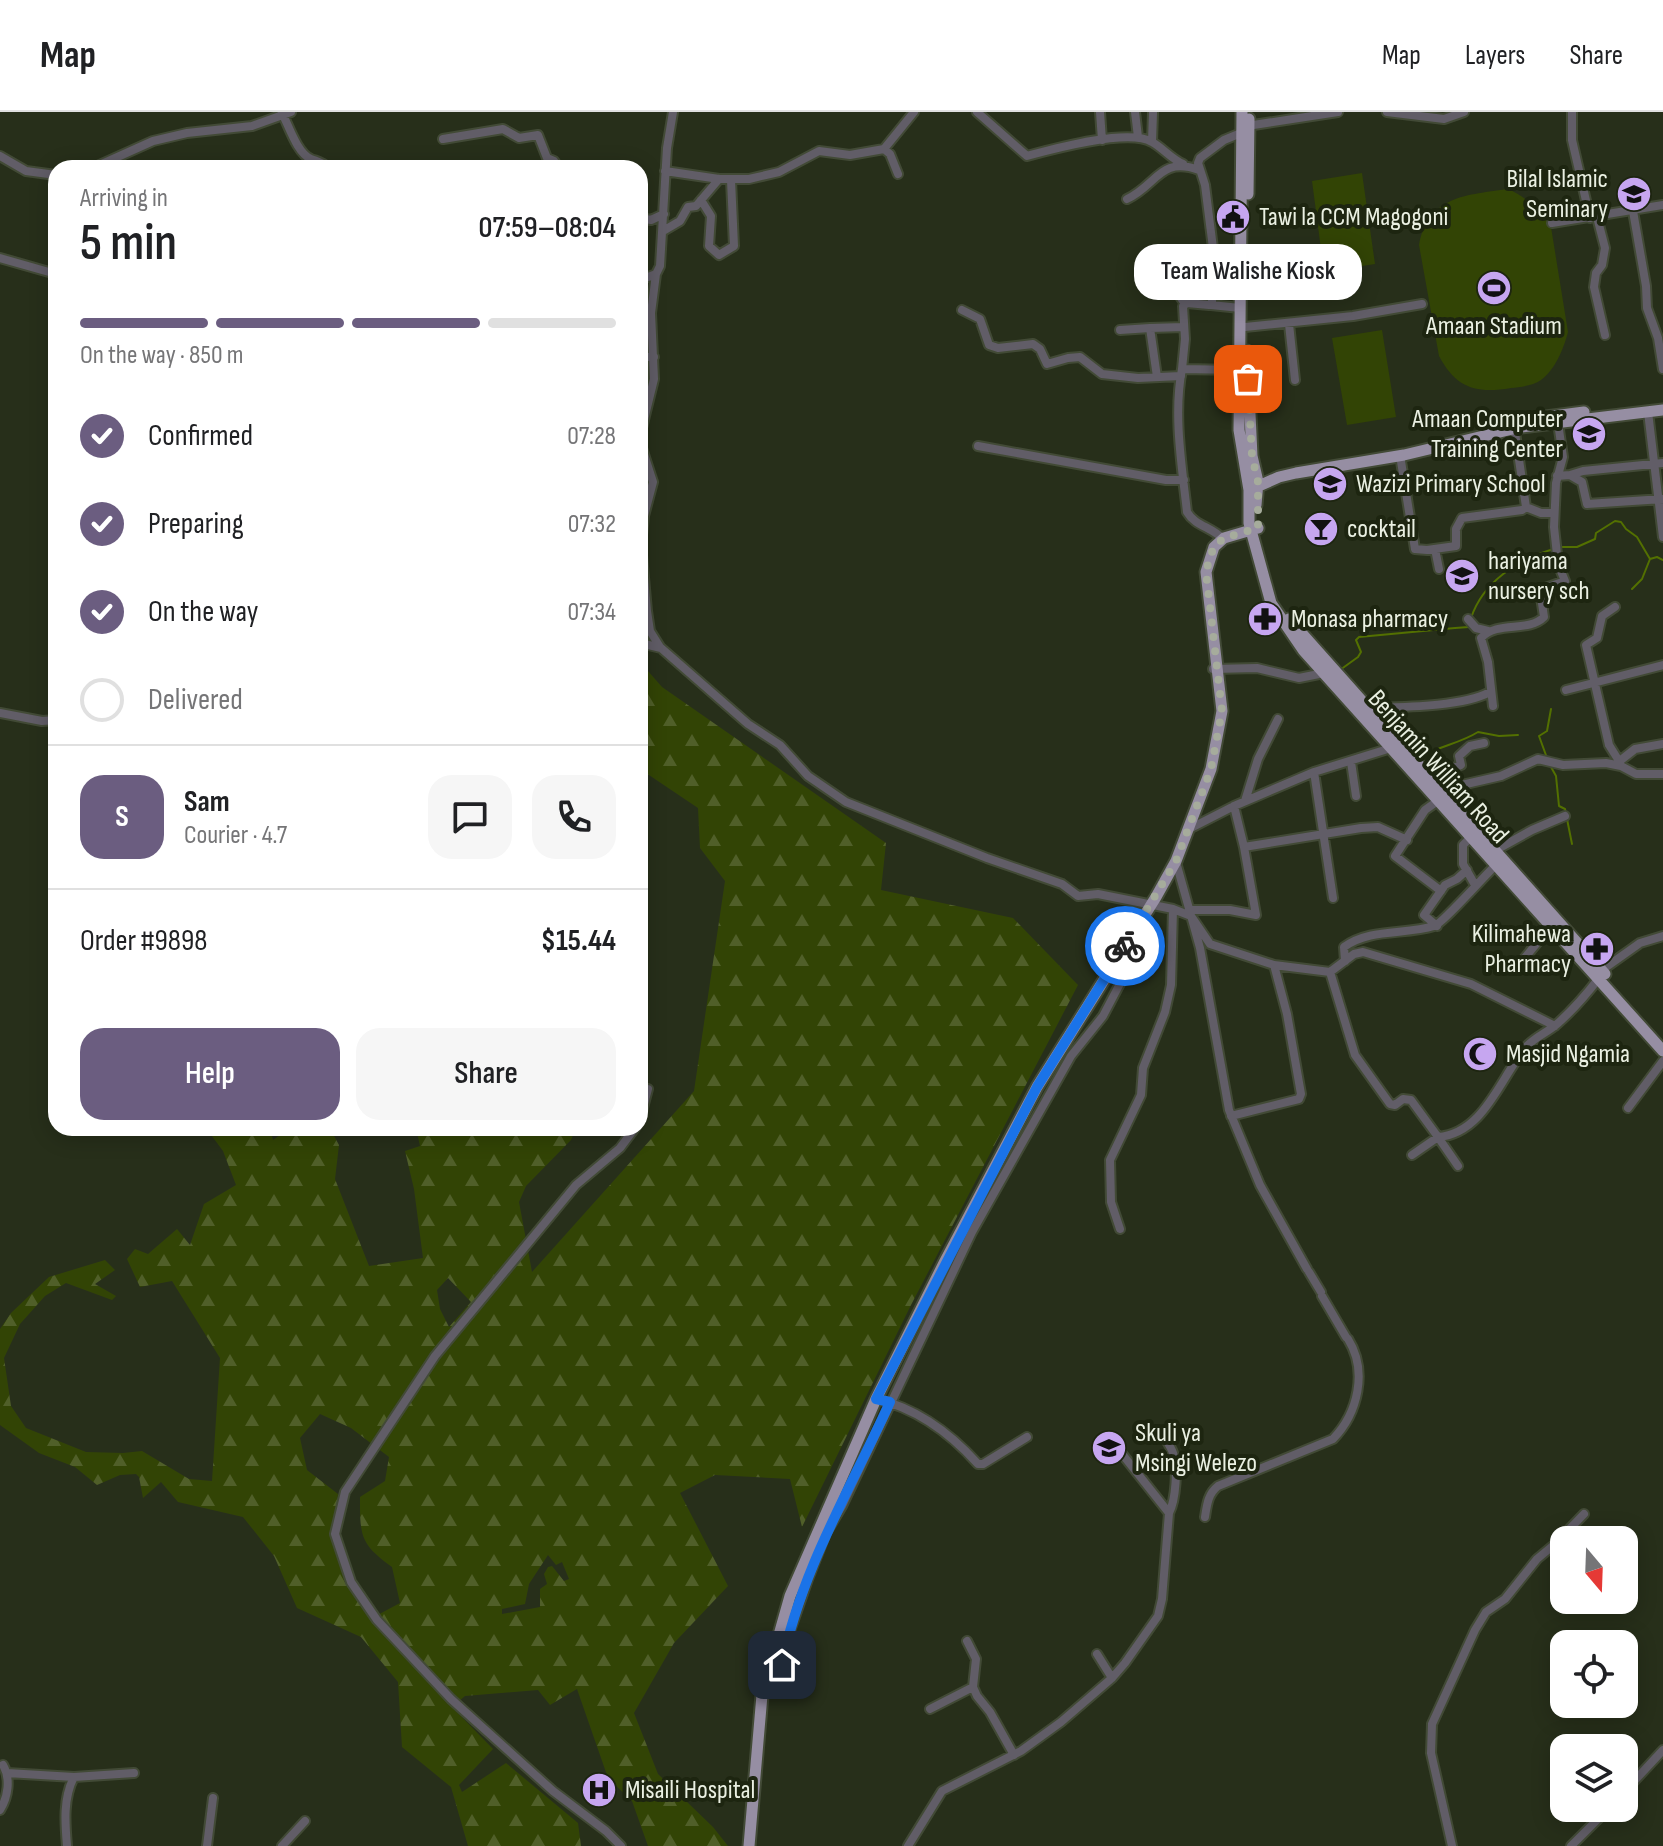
<!DOCTYPE html>
<html lang="en">
<head>
<meta charset="utf-8">
<style>
	:root { --surface:#fff; --page:#f6f6f6; --text:#202124; --muted:#757577; --line:#e0e0e0; --accent:#6b5d80 }
	body { margin:0; font-family:"Sofia Sans Condensed",sans-serif; background:var(--page); color:var(--text); height:100vh; display:flex; flex-direction:column; font-size:30px; white-space:nowrap }
	* { box-sizing:border-box; margin:0 }
	p { font-size:26px; color:var(--muted) }
	.icon { flex:none; width:44px; height:44px; fill:none; stroke:currentColor; stroke-width:2; stroke-linecap:round; stroke-linejoin:round }
	.map { position:relative; flex:1; overflow:hidden }
	.panel { position:absolute; left:48px; top:48px; width:600px; height:976px; display:flex; flex-direction:column; background:var(--surface); border-radius:24px; box-shadow:0 4px 20px #0003 }
	.panel>* { flex:none }
	.needle { width:52px; rotate:161deg }
	.controls { position:absolute; left:1550px; top:1414px; display:grid; gap:16px }
	.controls a { display:grid; place-items:center; width:88px; height:88px; border-radius:16px; background:var(--surface); box-shadow:0 4px 20px #0003; font-size:40px }
	.pin { position:absolute; display:grid; place-items:center; width:68px; height:68px; color:#fff; margin:-34px; border-radius:16px; box-shadow:0 4px 12px #0006 }
	.courier { position:absolute; display:grid; place-items:center; width:80px; height:80px; margin:-40px; border:6px solid #1a73e8; border-radius:50%; background:#fff; color:#222; box-shadow:0 2px 10px #0007 }
	.bubble { position:absolute; height:56px; border-radius:24px; background:var(--surface); box-shadow:0 4px 20px #0003; font-size:26px; font-weight:600; line-height:56px; text-align:center }
	.overview em { font-style:normal; font-weight:600 }
	.overview div { display:flex; flex-direction:column-reverse }
	.overview { display:flex; align-items:center; justify-content:space-between; height:136px; padding:0 32px }
	h1 { font-size:52px; font-weight:600; line-height:60px }
	.bar { display:grid; grid-template-columns:repeat(4,1fr); gap:12px 8px; align-content:center; height:96px; padding:0 32px }
	.bar i { height:10px; border-radius:6px; background:var(--line) }
	.bar .active { background:var(--accent) }
	.bar p { grid-column:span 4 }
	.line { display:flex; align-items:center; gap:20px; padding:0 32px; border-top:2px solid var(--line) }
	.line div { flex:1 }
	.round { display:grid; place-items:center; flex:none; width:84px; height:84px; border-radius:24px; background:var(--page) }
	ol { padding:0 32px; list-style:none }
	li { display:flex; align-items:center; gap:24px; height:88px }
	li p { margin-inline-start:auto }
	li .icon { padding:8px; border-radius:50%; background:var(--accent); color:#fff; stroke-width:4 }
	li:last-child { color:var(--muted) }
	li i { width:44px; height:44px; border:4px solid var(--line); border-radius:50% }
	.primary-button { display:flex; gap:16px; margin-top:auto; padding:16px 32px }
	.primary-button a { flex:1; height:92px; border-radius:24px; background:var(--accent); color:#fff; font-size:32px; font-weight:600; line-height:92px; text-align:center }
	.primary-button a+a { background:var(--page); color:var(--text) }
	header { display:flex; align-items:center; gap:48px; box-sizing:border-box; height:112px; padding:0 40px; background:var(--surface); border-bottom:2px solid var(--line) }
	header strong { font-size:38px }
	nav { display:flex; gap:44px; margin-inline-start:auto; font-size:28px }
	.map>svg:first-child { display:block }
	.forest { fill:url(#forest-firs); fill-rule:evenodd }
	.garden { fill:#324405 }
	.lines { fill:none; stroke-linecap:round; stroke-linejoin:round }
	.stream { stroke:#537001; stroke-width:2 }
	.minor-casing { stroke:#424a36; stroke-width:12 }
	.major-casing { stroke:#424a36; stroke-width:15 }
	.minor { stroke:#615d67; stroke-width:8 }
	.major { stroke:#968ea3; stroke-width:11 }
	.done { stroke:#a6ac9c; stroke-width:8; stroke-dasharray:0 14.4 }
	.route { stroke:#1a73e8; stroke-width:10 }
	.labels { text-anchor:middle; dominant-baseline:central; stroke-width:8; stroke-linejoin:round; paint-order:stroke }
	.poi-label { font-size:26px; fill:#eaf0e2; stroke:#1d2510; text-anchor:start }
	.street-label { font-size:26px; fill:#eaf0e2; stroke:#1d2510 }
</style>
</head>
<body>
<header>
<strong>Map</strong>
<nav><a>Map</a><a>Layers</a><a>Share</a></nav>
</header>
<div class="map">
<svg width="1663" height="1734" viewBox="0 0 1663 1734">
	<defs>
		<pattern id="forest-firs" width="22" height="20" patternUnits="userSpaceOnUse" patternTransform="scale(2)"><rect width="22" height="20" fill="#324405"/><path d="M5 1l3.5 6h-7zM16 11l3.5 6h-7z" fill="#505f29"/></pattern>
	</defs>
	<rect width="100%" height="100%" fill="#272f1a"/>
	<path class="forest" d="M 640,550 L 662,575 L 886,731 L 881,778 L 1013,806 L 1078,873 L 911,1193 L 802,1415 L 790,1367 L 715,1363 L 680,1381 L 728,1474 L 674,1531 L 634,1601 L 658,1662 L 713,1715 L 728,1734 L 648,1734 L 632,1689 L 608,1666 L 577,1577 L 550,1593 L 538,1578 L 465,1584 L 452,1595 L 493,1637 L 459,1673 L 462,1680 L 506,1651 L 578,1711 L 581,1734 L 468,1734 L 451,1675 L 402,1635 L 398,1570 L 361,1525 L 297,1496 L 274,1444 L 243,1405 L 178,1390 L 161,1370 L 143,1386 L 139,1365 L 136,1362 L 120,1363 L 97,1373 L 75,1355 L 39,1341 L 0,1313 L 0,1217 L 11,1201 L 49,1165 L 105,1148 L 115,1158 L 95,1172 L 116,1184 L 112,1188 L 66,1171 L 45,1184 L 20,1212 L 4,1246 L 11,1294 L 26,1316 L 86,1340 L 123,1341 L 142,1339 L 189,1367 L 212,1369 L 220,1246 L 172,1169 L 140,1175 L 127,1147 L 135,1137 L 148,1142 L 177,1117 L 190,1133 L 204,1092 L 236,1073 L 223,1039 L 206,1016 L 270,1016 L 273,1028 L 290,1016 L 314,1016 L 314,1021 L 333,1022 L 339,1033 L 335,1067 L 369,1154 L 423,1146 L 414,1077 L 405,1039 L 420,1034 L 416,1016 L 576,1016 L 571,1028 L 526,1074 L 519,1090 L 532,1160 L 694,979 L 725,769 L 700,736 L 698,696 L 640,657 ZM 448,1166 L 471,1190 L 449,1215 L 440,1197 L 437,1178 ZM 320,1302 L 351,1316 L 389,1345 L 385,1369 L 360,1385 C 360,1424 360,1432 392,1455 L 400,1491 L 372,1506 C 355,1485 337,1454 334,1427 C 333,1413 337,1396 338,1382 L 307,1358 L 300,1326 ZM 548,1443 L 556,1453 L 562,1450 L 569,1467 L 564,1469 L 552,1454 L 548,1455 L 544,1462 L 547,1472 L 540,1477 L 540,1495 L 502,1502 L 502,1497 L 525,1492 L 529,1472 Z"/>
	<path class="garden" d="M 1362,61 L 1375,152 L 1324,160 L 1312,69 Z
		M 1508,77 C 1526,85 1540,98 1551,115 L 1568,220 C 1564,236 1555,258 1541,268 C 1533,274 1520,275 1511,276 C 1476,282 1456,276 1439,244 L 1419,133 C 1428,83 1468,83 1508,77 Z
		M 1382,218 L 1396,305 L 1347,313 L 1332,226 Z"/>
	<g class="lines">
		<path class="stream" d="M 1560,435 L 1577,435 L 1595,427 L 1596,421 L 1615,409 L 1621,410 L 1626,417 L 1637,425 L 1650,447
			M 1632,477 L 1642,467 L 1650,447 L 1657,445 L 1663,448
			M 1471,506 C 1483,470 1518,447 1554,437
			M 1340,558 L 1358,545 L 1361,540 L 1356,528 L 1359,525 L 1455,516 L 1469,515 L 1469,512
			M 1419,646 C 1438,634 1459,632 1478,620 L 1499,624 L 1518,623
			M 1547,646 L 1539,624 L 1547,619 L 1551,597
			M 1551,655 L 1556,664 L 1559,694 L 1565,697 L 1572,732"/>
		<g class="minor-casing">
			<path id="minor" d="M 977,0 L 1027,44 C 1053,37 1128,16 1152,30 C 1163,36 1170,46 1183,52
				M 1100,0 L 1102,28
				M 1135,0 L 1138,25
				M 1387,0 L 1444,7 L 1464,0
				M 1572,0 L 1572,28 L 1590,106
				M 282,1 C 289,14 297,41 311,47 C 319,50 322,50 328,56
				M 1247,14 L 1338,0
				M 443,27 L 503,17 L 519,26 L 538,23 L 547,46 L 554,49 L 559,56
				M 1152,30 L 1153,0
				M 884,37 L 890,42 L 898,62
				M 0,44 L 26,59 L 56,63
				M 93,56 L 153,29 L 187,21 L 252,14 L 291,0
				M 665,59 L 719,67 L 749,67 L 779,60 L 819,39 L 850,43 L 884,37 L 914,0
				M 1127,87 C 1157,73 1160,44 1199,58
				M 701,88 L 711,104 L 709,134 L 719,143 L 734,134 L 731,68
				M 1633,99 L 1646,174 L 1647,196 L 1658,226 L 1663,257
				M 1597,105 L 1605,136 L 1602,153 L 1596,161 L 1594,175 L 1605,223
				M 640,106 L 651,108 L 664,102
				M 1552,111 L 1663,93
				M 663,119 L 680,109 L 688,95 L 696,94 L 719,67
				M 0,146 L 56,162
				M 1173,159 L 1179,183 L 1185,192
				M 640,168 L 656,162
				M 1211,193 L 1240,196
				M 962,198 L 980,207 L 989,233 L 998,236 L 1033,232 L 1040,237 L 1047,252 L 1068,246 L 1080,245 L 1102,262 L 1138,266 L 1181,264
				M 1289,212 L 1295,268
				M 1245,215 L 1353,204 L 1422,192
				M 1150,216 L 1184,215
				M 1120,218 L 1150,216 L 1157,265
				M 640,245 L 654,245
				M 1182,257 L 1185,227 L 1183,194 L 1187,191 L 1209,193 L 1212,191 L 1213,136 L 1205,73 L 1198,51 L 1200,46 L 1224,28 L 1241,21
				M 1648,300 L 1663,425
				M 1514,314 L 1526,395 L 1541,401 L 1554,401
				M 640,324 L 654,267 L 651,201 L 656,162 L 660,154 L 667,36 L 673,0
				M 640,330 L 653,370 L 644,404 L 641,432 L 647,499 L 650,519 L 660,535
				M 978,334 L 1166,368 L 1184,368
				M 1400,343 L 1415,437 L 1427,438 L 1456,434 L 1456,417 L 1462,406 L 1522,398 L 1526,395
				M 1570,363 L 1583,359 L 1663,351
				M 1557,364 L 1570,363 L 1582,370 L 1587,392 L 1663,387
				M 1223,427 C 1212,415 1195,414 1187,400 C 1182,355 1173,302 1182,257 L 1239,258
				M 1435,437 L 1439,457
				M 1615,495 L 1602,504 L 1597,526 L 1586,533 L 1609,633 L 1619,649
				M 1468,507 L 1476,516 L 1488,519
				M 640,531 L 661,536 L 748,612 L 780,633 L 808,664 L 846,690 L 987,746 L 1062,772 L 1078,784 L 1098,782 L 1173,797 L 1191,804 L 1210,832 L 1274,853 L 1330,860 L 1354,842 L 1363,840 L 1471,872 L 1555,914
				M 1213,557 L 1257,556 L 1299,566 L 1324,561
				M 1566,578 L 1663,553
				M 1493,594 L 1488,550 L 1481,526 C 1498,508 1528,521 1544,505 L 1540,478 L 1565,469 L 1558,452 L 1554,415 L 1556,371 L 1563,345 L 1558,311
				M 1368,596 C 1402,595 1462,595 1490,580
				M 0,601 L 42,609 L 56,608
				M 1351,650 L 1356,684
				M 1616,652 L 1635,637 L 1663,632
				M 1314,660 L 1333,786
				M 1432,668 L 1438,662 L 1461,653 L 1459,644 L 1470,634 L 1484,631
				M 1445,682 L 1453,675 L 1501,664 L 1538,647 L 1563,653 L 1606,651 L 1621,654 L 1636,662 L 1663,662
				M 1439,688 L 1425,698 L 1395,744 L 1441,779
				M 1245,689 L 1258,647 L 1278,607
				M 1189,717 L 1234,694 L 1314,660 L 1391,636
				M 1471,725 L 1463,733 L 1463,752 L 1475,773
				M 1244,735 L 1361,716 L 1378,715 L 1407,728
				M 1496,738 L 1532,718 L 1565,704
				M 1176,750 L 1200,836 L 1229,998 L 1260,1073 L 1307,1157
				M 1190,798 L 1230,798 L 1256,803 L 1244,735 L 1234,694
				M 1437,814 L 1424,803 L 1445,773 L 1457,767 L 1467,758
				M 1523,848 L 1551,814
				M 1345,849 L 1344,835 C 1370,816 1405,823 1434,814 C 1442,812 1485,763 1496,753
				M 1602,858 L 1640,831 L 1663,824
				M 1330,860 L 1355,943 L 1390,992 L 1395,993 L 1403,987 L 1411,988 L 1438,1025 C 1485,1021 1500,965 1527,934 C 1535,925 1548,920 1557,912 C 1573,898 1586,883 1599,866
				M 1628,996 L 1663,949
				M 1231,1004 L 1299,987 L 1301,982 L 1287,902 L 1274,853
				M 640,1007 L 648,977
				M 1412,1043 L 1438,1025 L 1458,1054
				M 1120,1117 L 1111,1090 L 1110,1048 L 1141,983 L 1143,956 L 1165,900 L 1171,873 L 1173,797
				M 1309,1160 L 1321,1180
				M 1322,1184 L 1346,1225
				M 876,1287 C 916,1296 951,1322 978,1352 L 983,1352 L 1027,1325
				M 1163,1323 C 1166,1328 1171,1335 1173,1341 C 1178,1356 1176,1387 1169,1401
				M 1205,1405 C 1207,1392 1208,1382 1218,1374 L 1333,1327 C 1358,1301 1368,1259 1348,1227
				M 967,1529 L 976,1547 L 973,1575 L 977,1584 L 990,1600 L 1014,1643
				M 1097,1542 L 1112,1566
				M 762,1583 L 771,1578 L 776,1569 L 790,1519 L 808,1467 L 826,1421 L 842,1394 L 972,1120 L 1071,944 L 1103,904 L 1124,864
				M 930,1597 L 973,1575
				M 7,1661 L 74,1665
				M 1624,1680 L 1663,1638
				M 0,1698 C 8,1685 11,1667 3,1653
				M 67,1734 C 65,1711 63,1686 74,1665 L 134,1661
				M 207,1734 L 213,1686
				M 282,1734 L 305,1709
				M 621,1734 L 606,1719 L 553,1679 L 451,1587 L 377,1508 L 351,1470 L 335,1422 L 345,1380 L 435,1244 L 576,1073 L 620,1036 L 635,1016
				M 908,1734 L 942,1679 L 1021,1639 L 1061,1610 L 1112,1566 L 1125,1551 L 1158,1504 L 1162,1487 L 1169,1401 L 1115,1333
				M 1452,1734 L 1431,1641 L 1432,1612 L 1475,1518 L 1486,1500 L 1505,1487 L 1537,1447 L 1555,1432 L 1584,1402
				M 1571,1734 L 1609,1696"/>
		</g>
		<g class="major-casing">
			<path id="major" d="M 1242,0 L 1239,318 L 1249,378 L 1249,411 L 1271,491 L 1303,538 L 1663,939
				M 1248,82 L 1249,7
				M 1247,239 L 1252,344 L 1258,370 L 1256,393
				M 1514,309 L 1584,300
				M 1252,377 L 1279,365 L 1296,361 L 1404,343 L 1521,315 L 1663,298
				M 1289,507 L 1605,862
				M 749,1734 L 762,1583 L 790,1484 L 876,1287 L 945,1149 L 1037,975 L 1156,785 L 1176,749 L 1211,657 L 1222,599 L 1206,460 L 1214,435 L 1224,426 L 1258,416"/>
		</g>
		<use href="#minor" class="minor"/>
		<use href="#major" class="major"/>
	</g>
	<g class="lines">
		<path class="done" d="M 1125,834 L 1176,749 L 1211,657 L 1222,599 L 1206,460 L 1210,445 L 1214,435 L 1224,426 L 1258,416 L 1258,370 L 1252,344 L 1248,267"/>
		<path class="route" d="M 782,1553 C 800,1460 851,1376 890,1290 L 876,1287 L 1037,975 L 1125,834"/>
	</g>
	<defs>
		<g id="school-disc" transform="scale(1.8)"><circle r="9.5" fill="#c6a6f0" stroke="#1d2510"/><path d="M0-5L7-2L0 1L-7-2ZM-4 1L0 2.5L4 1V4Q0 6-4 4Z" fill="#111"/></g>
		<g id="civic-disc" transform="scale(1.8)"><circle r="9.5" fill="#c6a6f0" stroke="#1d2510"/><path d="M-.6-6.5H3V-4.5H.6V-3L4-1V1h2V6H-6V1h2V-1L-.6-3ZM-1.2 2.5V6h2.4V2.5Z" fill="#111"/></g>
		<g id="stadium-disc" transform="scale(1.8)"><circle r="9.5" fill="#c6a6f0" stroke="#1d2510"/><path d="M0-5a6.5 5 0 1 0 0 10a6.5 5 0 1 0 0-10ZM-3.5-1.8h7v3.6h-7Z" fill="#111"/></g>
		<g id="university-disc" transform="scale(1.8)"><circle r="9.5" fill="#c6a6f0" stroke="#1d2510"/><path d="M0-5L7-2L0 1L-7-2ZM-4 1L0 2.5L4 1V4Q0 6-4 4Z" fill="#111"/></g>
		<g id="bar-disc" transform="scale(1.8)"><circle r="9.5" fill="#c6a6f0" stroke="#1d2510"/><path d="M-6-5H6L.8 .8V4.5H3.5V6h-7V4.5H-.8V.8Z" fill="#111"/></g>
		<g id="pharmacy-disc" transform="scale(1.8)"><circle r="9.5" fill="#c6a6f0" stroke="#1d2510"/><path d="M-2-6h4v4h4v4h-4v4h-4v-4h-4v-4h4Z" fill="#111"/></g>
		<g id="mosque-disc" transform="scale(1.8)"><circle r="9.5" fill="#c6a6f0" stroke="#1d2510"/><path d="M3.5-4.9A6 6 0 1 0 3.5 4.9A5 5 0 1 1 3.5-4.9Z" fill="#111"/></g>
		<g id="hospital-disc" transform="scale(1.8)"><circle r="9.5" fill="#c6a6f0" stroke="#1d2510"/><path d="M-5-5h3v3.5h4V-5h3V5h-3V1.5h-4V5h-3Z" fill="#111"/></g>
	</defs>
	<g fill-rule="evenodd">
		<use href="#school-disc" x="1634" y="82"/>
		<use href="#civic-disc" x="1233" y="105"/>
		<use href="#stadium-disc" x="1494" y="176"/>
		<use href="#university-disc" x="1589" y="322"/>
		<use href="#school-disc" x="1330" y="372"/>
		<use href="#bar-disc" x="1321" y="417"/>
		<use href="#school-disc" x="1462" y="464"/>
		<use href="#pharmacy-disc" x="1265" y="507"/>
		<use href="#pharmacy-disc" x="1597" y="837"/>
		<use href="#mosque-disc" x="1480" y="942"/>
		<use href="#school-disc" x="1109" y="1336"/>
		<use href="#hospital-disc" x="599" y="1678"/>
	</g>
	<g class="labels">
		<g class="poi-label">
			<text x="1608" y="67" text-anchor="end">Bilal Islamic<tspan x="1608" dy="30">Seminary</tspan></text>
			<text x="1259" y="105">Tawi la CCM Magogoni</text>
			<text x="1494" y="214" text-anchor="middle">Amaan Stadium</text>
			<text x="1563" y="307" text-anchor="end">Amaan Computer<tspan x="1563" dy="30">Training Center</tspan></text>
			<text x="1356" y="372">Wazizi Primary School</text>
			<text x="1347" y="417">cocktail</text>
			<text x="1488" y="449">hariyama<tspan x="1488" dy="30">nursery sch</tspan></text>
			<text x="1291" y="507">Monasa pharmacy</text>
			<text x="1571" y="822" text-anchor="end">Kilimahewa<tspan x="1571" dy="30">Pharmacy</tspan></text>
			<text x="1506" y="942">Masjid Ngamia</text>
			<text x="1135" y="1321">Skuli ya<tspan x="1135" dy="30">Msingi Welezo</tspan></text>
			<text x="625" y="1678">Misaili Hospital</text>
		</g>
		<g class="street-label">
			<text transform="translate(1438 655) rotate(48)">Benjamin William Road</text>
		</g>
	</g>
</svg>
<div class="controls">
<a><svg class="needle" viewBox="-14 -14 28 28"><path d="M0-13l5 13h-10z" fill="#e53935"/><path d="M0 13l5-13h-10z" fill="#757577"/></svg></a>
<a><svg class="icon" aria-label="locate" viewBox="0 0 24 24"><circle cx="12" cy="12" r="6"/><path d="M12 2v4M12 18v4M2 12h4M18 12h4"/></svg></a>
<a><svg class="icon" aria-label="layers" viewBox="0 0 24 24"><path d="M12 4l9 5-9 5-9-5zM3 14l9 5 9-5"/></svg></a>
</div>
<div class="pin" style="left:1248px;top:267px;background:#ea580c"><svg class="icon" aria-label="bag" viewBox="0 0 24 24"><path d="M5 8h14l-1 12H6zM9 8a3 3 0 0 1 6 0"/></svg></div>
<div class="pin" style="left:782px;top:1553px;background:#1f2937"><svg class="icon" aria-label="home" viewBox="0 0 24 24"><path d="M3 11l9-7 9 7M6 9v11h12V9"/></svg></div>
<div class="courier" style="left:1125px;top:834px"><svg class="icon" aria-label="bike" viewBox="0 0 24 24"><circle cx="6" cy="16" r="4"/><circle cx="18" cy="16" r="4"/><path d="M6 16l4-8h5l3 8M10 8l3 8H6M13 5h3"/></svg></div>
<div class="bubble" style="left:1134px;top:132px;width:228px">Team Walishe Kiosk</div>
<section class="panel">
<div class="overview"><div><h1>5 min</h1><p>Arriving in</p></div><em>07:59–08:04</em></div>
<div class="bar"><i class="active"></i><i class="active"></i><i class="active"></i><i></i><p>On the way · 850 m</p></div>
<ol>
<li><svg class="icon" aria-label="check" viewBox="0 0 24 24"><path d="M5 12l5 5 9-10"/></svg>Confirmed<p>07:28</p></li>
<li><svg class="icon" aria-label="check" viewBox="0 0 24 24"><path d="M5 12l5 5 9-10"/></svg>Preparing<p>07:32</p></li>
<li><svg class="icon" aria-label="check" viewBox="0 0 24 24"><path d="M5 12l5 5 9-10"/></svg>On the way<p>07:34</p></li>
<li><i></i>Delivered</li>
</ol>
<div class="line" style="height:144px"><b class="round" style="background:var(--accent);color:#fff">S</b><div><b>Sam</b><p>Courier · 4.7</p></div><a class="round"><svg class="icon" aria-label="chat" viewBox="0 0 24 24"><path d="M4 5h16v11H9l-5 4z"/></svg></a><a class="round"><svg class="icon" aria-label="phone" viewBox="0 0 24 24"><path d="M5 4h4l2 5-3 2q2 4 5 5l2-3 5 2v4C11 20 4 13 5 4z"/></svg></a></div>
<div class="line" style="height:104px"><div>Order #9898</div><b>$15.44</b></div>
<div class="primary-button"><a>Help</a><a>Share</a></div>
</section>
</div>
</body>
</html>
